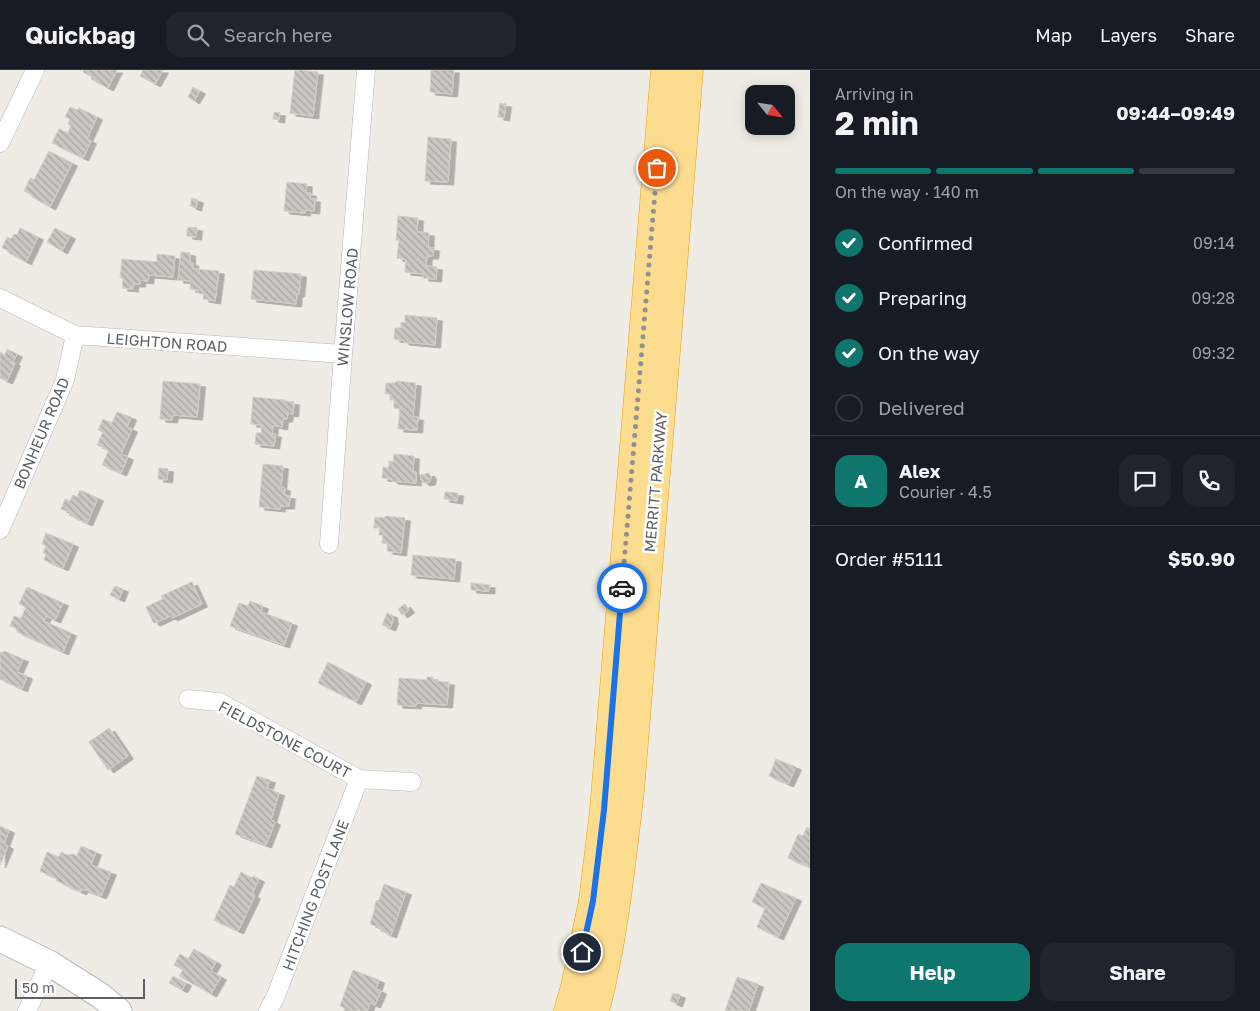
<!DOCTYPE html>
<html lang="en">
<head>
<meta charset="utf-8">
<style>
	:root { --surface:#171b24; --page:#20242c; --text:#f1f3f6; --muted:#9ea1a6; --line:#363941; --accent:#0f766e }
	body { margin:0; font-family:"Golos Text",sans-serif; background:var(--page); color:var(--text); height:100vh; display:flex; flex-direction:column; font-size:19px; white-space:nowrap }
	* { box-sizing:border-box; margin:0 }
	p { font-size:16px; color:var(--muted) }
	.icon { flex:none; width:28px; height:28px; fill:none; stroke:currentColor; stroke-width:2; stroke-linecap:round; stroke-linejoin:round }
	.map { position:relative; flex:1; overflow:hidden }
	.details { display:flex; flex-direction:column; background:var(--surface); width:450px }
	.details>* { flex:none }
	.needle { width:32px; rotate:120deg }
	.fabs { position:absolute; left:745px; top:15px; display:grid; gap:10px }
	.fabs a { display:grid; place-items:center; width:50px; height:50px; border-radius:10px; background:var(--surface); box-shadow:0 2px 12px #0003; font-size:25px }
	.scale { position:absolute; left:15px; bottom:12px; width:130px; box-sizing:border-box; padding-left:5px; border:2px solid #5c6165; border-top:0; font-size:14px; line-height:18px; white-space:nowrap; color:#5c6165; -webkit-text-stroke:4px #fff; paint-order:stroke }
	.pin { position:absolute; display:grid; place-items:center; width:42px; height:42px; color:#fff; margin:-21px; border:2px solid #fff; border-radius:50%; box-shadow:0 1px 5px #0007 }
	.courier { position:absolute; display:grid; place-items:center; width:50px; height:50px; margin:-25px; border:4px solid #1a73e8; border-radius:50%; background:#fff; color:#222; box-shadow:0 1px 6px #0007 }
	.overview em { font-style:normal; font-weight:700 }
	.overview div { display:flex; flex-direction:column-reverse }
	.overview { display:flex; align-items:center; justify-content:space-between; height:85px; padding:0 25px }
	h1 { font-size:32px; font-weight:700; line-height:38px }
	.bar { display:grid; grid-template-columns:repeat(4,1fr); gap:8px 5px; align-content:center; height:60px; padding:0 25px }
	.bar i { height:6px; border-radius:4px; background:var(--line) }
	.bar .active { background:var(--accent) }
	.bar p { grid-column:span 4 }
	.line { display:flex; align-items:center; gap:12px; padding:0 25px; border-top:1px solid var(--line) }
	.line div { flex:1 }
	.round { display:grid; place-items:center; flex:none; width:52px; height:52px; border-radius:15px; background:var(--page) }
	ol { padding:0 25px; list-style:none }
	li { display:flex; align-items:center; gap:15px; height:55px }
	li p { margin-inline-start:auto }
	li .icon { padding:5px; border-radius:50%; background:var(--accent); color:#fff; stroke-width:4 }
	li:last-child { color:var(--muted) }
	li i { width:28px; height:28px; border:2px solid var(--line); border-radius:50% }
	.action { display:flex; gap:10px; margin-top:auto; padding:10px 25px }
	.action a { flex:1; height:58px; border-radius:15px; background:var(--accent); color:#fff; font-size:20px; font-weight:700; line-height:58px; text-align:center }
	.action a+a { background:var(--page); color:var(--text) }
	header { display:flex; align-items:center; gap:30px; box-sizing:border-box; height:70px; padding:0 25px; background:var(--surface); border-bottom:1px solid var(--line) }
	header strong { font-size:24px }
	nav { display:flex; gap:28px; margin-inline-start:auto; font-size:18px }
	.search { width:350px; height:45px; background:var(--page); display:flex; align-items:center; gap:12px; box-sizing:border-box; padding:0 18px; border-radius:15px; color:var(--muted); font-size:19px }
	main { display:flex; flex:1; min-height:0 }
	.map>svg:first-child { display:block }
	.building { fill:url(#building-back-hatch); stroke:#d3cec3; filter:url(#shadow) }
	.lines { fill:none; stroke-linecap:round; stroke-linejoin:round }
	.street-casing { stroke:#b5b7bb; stroke-width:19 }
	.secondary-casing { stroke:#b6b9be; stroke-width:27 }
	.highway-casing { stroke:#f19f03; stroke-width:29 }
	.street { stroke:#fff; stroke-width:18 }
	.secondary { stroke:#fff; stroke-width:25 }
	.highway { stroke:#fcdc8f; stroke-width:28 }
	.done { stroke:#8f9292; stroke-width:5; stroke-dasharray:0 9 }
	.route { stroke:#1a73e8; stroke-width:6 }
	.labels { text-anchor:middle; dominant-baseline:central; stroke-width:5; stroke-linejoin:round; paint-order:stroke }
	.street-label { font-size:15px; fill:#5c6165; stroke:#fff }
</style>
</head>
<body>
<header>
<strong>Quickbag</strong>
<div class="search"><svg class="icon" aria-label="search" viewBox="0 0 24 24"><circle cx="10" cy="10" r="6"/><path d="M15 15l6 6"/></svg>Search here</div>
<nav><a>Map</a><a>Layers</a><a>Share</a></nav>
</header>
<main>
<div class="map">
<svg width="810" height="941" viewBox="0 0 810 941">
	<defs>
		<pattern id="building-back-hatch" width="6" height="6" patternUnits="userSpaceOnUse" patternTransform="scale(1.25)"><rect width="6" height="6" fill="#cac7c2"/><path d="M-1 5l2 2M0 0l6 6M5-1l2 2" fill="none" stroke="#a7a5a1"/></pattern>
		<filter id="shadow"><feDropShadow dx="5.5" dy="3" stdDeviation="0" flood-color="#0004"/></filter>
	</defs>
	<rect width="100%" height="100%" fill="#efece5"/>
	<path class="building" d="M 84,0 L 117,0 L 108,18 L 91,9 L 92,7 L 83,2 Z
		M 143,0 L 163,0 L 155,14 L 140,6 Z
		M 295,0 L 318,2 L 313,46 L 290,43 Z
		M 431,0 L 454,0 L 452,24 L 430,22 Z
		M 193,17 L 200,21 L 194,31 L 188,27 Z
		M 500,33 L 506,34 L 504,48 L 498,47 Z
		M 70,37 L 78,40 L 79,38 L 97,47 L 87,69 L 91,71 L 83,88 L 52,73 L 59,59 L 68,63 L 71,56 L 68,54 L 70,49 L 65,47 Z
		M 274,42 L 280,43 L 279,50 L 273,49 Z
		M 428,67 L 451,69 L 448,112 L 425,111 Z
		M 49,81 L 72,93 L 50,137 L 32,127 L 32,125 L 24,121 L 30,108 L 34,110 Z
		M 287,112 L 307,114 L 306,123 L 311,123 L 310,129 L 315,129 L 314,141 L 305,140 L 305,143 L 284,141 Z
		M 192,128 L 198,130 L 196,138 L 190,136 Z
		M 398,146 L 418,148 L 417,162 L 429,163 L 428,177 L 434,178 L 433,186 L 427,186 L 426,196 L 437,197 L 436,209 L 423,208 L 424,204 L 405,202 L 406,189 L 397,188 L 399,170 L 396,170 Z
		M 189,157 L 197,158 L 196,167 L 187,166 L 187,159 Z
		M 20,158 L 38,167 L 26,192 L 9,183 L 10,181 L 2,178 L 7,167 L 11,169 L 14,164 L 17,165 Z
		M 55,158 L 70,166 L 62,181 L 47,172 Z
		M 181,182 L 190,183 L 190,193 L 193,193 L 193,199 L 219,201 L 215,231 L 203,229 L 204,224 L 198,223 L 198,220 L 190,219 L 191,211 L 178,210 Z
		M 157,184 L 175,186 L 173,207 L 149,205 L 148,211 L 140,210 L 140,214 L 133,214 L 133,219 L 122,218 L 123,208 L 120,208 L 122,189 L 157,192 Z
		M 254,200 L 301,204 L 299,224 L 297,224 L 296,234 L 251,229 Z
		M 405,245 L 437,248 L 435,275 L 404,272 L 403,270 L 394,269 L 395,258 L 401,258 L 401,252 L 405,253 Z
		M 7,279 L 17,284 L 13,292 L 15,293 L 7,311 L 0,308 L 0,282 L 5,285 Z
		M 163,311 L 200,314 L 197,347 L 173,345 L 172,350 L 160,349 Z
		M 397,311 L 416,313 L 413,347 L 418,347 L 417,360 L 398,359 L 400,339 L 394,338 L 394,330 L 390,330 L 391,324 L 385,324 L 386,313 L 395,313 Z
		M 253,327 L 285,330 L 285,331 L 294,332 L 293,344 L 288,343 L 287,349 L 283,349 L 282,357 L 273,355 L 272,364 L 276,364 L 274,376 L 255,374 L 256,363 L 261,363 L 262,355 L 251,354 Z
		M 117,342 L 131,347 L 127,357 L 132,359 L 121,384 L 128,387 L 121,403 L 102,395 L 109,380 L 97,375 L 103,362 L 98,360 L 103,349 L 112,353 Z
		M 394,384 L 414,386 L 413,402 L 416,402 L 416,413 L 392,411 L 392,409 L 382,408 L 383,397 L 389,398 L 389,391 L 393,392 Z
		M 263,394 L 283,396 L 281,417 L 285,418 L 284,425 L 290,426 L 289,436 L 280,436 L 280,439 L 259,437 Z
		M 159,398 L 168,399 L 167,410 L 158,409 Z
		M 429,403 L 431,407 L 430,412 L 424,413 L 421,410 L 421,405 Z
		M 80,420 L 98,428 L 87,453 L 69,445 L 70,442 L 61,439 L 65,429 L 70,431 L 73,425 L 77,427 Z
		M 445,422 L 458,423 L 457,431 L 444,429 Z
		M 386,446 L 405,448 L 401,483 L 387,481 L 388,474 L 382,473 L 383,465 L 379,465 L 380,458 L 374,458 L 375,447 L 383,448 Z
		M 46,463 L 73,474 L 63,498 L 44,490 L 46,484 L 43,483 L 46,476 L 42,474 Z
		M 413,485 L 456,489 L 454,509 L 411,505 Z
		M 192,512 L 202,534 L 172,548 L 170,546 L 155,553 L 153,552 L 146,537 L 163,529 L 161,526 Z
		M 471,513 L 490,515 L 489,521 L 471,520 Z
		M 115,516 L 123,519 L 119,529 L 110,525 Z
		M 27,517 L 63,533 L 55,550 L 46,546 L 44,551 L 71,563 L 63,582 L 17,562 L 19,559 L 10,556 L 14,546 L 21,548 L 26,537 L 19,534 Z
		M 250,531 L 263,536 L 261,542 L 292,553 L 284,575 L 230,556 L 239,533 L 248,536 Z
		M 405,534 L 409,540 L 402,545 L 398,539 Z
		M 387,543 L 392,545 L 393,551 L 390,558 L 382,555 Z
		M 4,581 L 23,589 L 17,602 L 27,606 L 22,619 L 0,609 L 0,582 L 3,583 Z
		M 328,592 L 366,612 L 356,632 L 318,613 Z
		M 427,607 L 433,607 L 432,611 L 449,612 L 447,635 L 416,633 L 416,636 L 397,635 L 399,608 L 427,610 Z
		M 109,658 L 128,686 L 108,700 L 89,672 Z
		M 776,689 L 796,697 L 788,714 L 769,706 Z
		M 257,706 L 270,710 L 267,718 L 279,723 L 271,750 L 275,752 L 266,775 L 235,764 Z
		M 0,756 L 9,760 L 4,774 L 8,776 L 0,795 Z
		M 807,757 L 810,759 L 810,797 L 788,788 L 798,764 L 803,766 Z
		M 81,776 L 96,782 L 91,795 L 111,802 L 101,826 L 83,819 L 81,822 L 57,811 L 56,808 L 40,801 L 47,782 L 59,787 L 61,782 L 67,785 L 73,784 L 77,786 Z
		M 241,802 L 252,808 L 253,806 L 259,809 L 252,824 L 255,826 L 238,861 L 214,850 L 230,815 L 234,817 Z
		M 761,813 L 796,828 L 778,867 L 757,857 L 765,838 L 752,832 Z
		M 384,814 L 406,822 L 391,865 L 381,861 L 381,858 L 370,854 L 375,838 L 374,838 L 376,831 L 379,830 Z
		M 194,879 L 216,892 L 211,901 L 221,907 L 211,924 L 179,906 L 183,900 L 174,895 L 180,884 L 188,889 Z
		M 353,900 L 379,910 L 376,919 L 381,921 L 375,935 L 370,933 L 367,941 L 344,941 L 345,938 L 340,936 Z
		M 173,906 L 186,913 L 182,920 L 169,913 Z
		M 737,907 L 758,914 L 749,941 L 725,941 Z
		M 673,923 L 680,925 L 677,934 L 670,931 Z"/>
	<g class="lines">
		<g class="street-casing">
			<path id="street" d="M 0,73 L 35,0
				M 0,228 L 75,265 L 343,284
				M 0,460 L 65,310 L 75,265
				M 329,474 L 343,284 L 366,0
				M 188,629 L 219,632 L 359,709 L 412,712
				M 27,941 L 49,893
				M 268,941 L 275,928 L 359,709"/>
		</g>
		<g class="secondary-casing">
			<path id="secondary" d="M 0,869 L 49,893 L 101,926 L 119,941"/>
		</g>
		<g class="highway-casing">
			<path id="highway" d="M 568,941 L 575,917 L 593,831 L 604,740 L 665,0
				M 595,941 C 614,869 621,795 630,721 L 689,0"/>
		</g>
		<use href="#street" class="street"/>
		<use href="#secondary" class="secondary"/>
		<use href="#highway" class="highway"/>
	</g>
	<g class="lines">
		<path class="done" d="M 622,518 L 657,98"/>
		<path class="route" d="M 582,882 L 593,831 L 604,740 L 622,518"/>
	</g>
	<g class="labels">
		<g class="street-label">
			<text transform="translate(347 237) rotate(-85)">WINSLOW ROAD</text>
			<text transform="translate(167 272) rotate(4)">LEIGHTON ROAD</text>
			<text transform="translate(41 363) rotate(-67)">BONHEUR ROAD</text>
			<text transform="translate(655 412) rotate(-85)">MERRITT PARKWAY</text>
			<text transform="translate(285 669) rotate(28)">FIELDSTONE COURT</text>
			<text transform="translate(315 825) rotate(-69)">HITCHING POST LANE</text>
		</g>
	</g>
</svg>
<div class="fabs">
<a><svg class="needle" viewBox="-14 -14 28 28"><path d="M0-13l5 13h-10z" fill="#e53935"/><path d="M0 13l5-13h-10z" fill="#9ea1a6"/></svg></a>
</div>
<div class="scale">50 m</div>
<div class="pin" style="left:657px;top:98px;background:#ea580c"><svg class="icon" aria-label="bag" viewBox="0 0 24 24"><path d="M5 8h14l-1 12H6zM9 8a3 3 0 0 1 6 0"/></svg></div>
<div class="pin" style="left:582px;top:882px;background:#1f2937"><svg class="icon" aria-label="home" viewBox="0 0 24 24"><path d="M3 11l9-7 9 7M6 9v11h12V9"/></svg></div>
<div class="courier" style="left:622px;top:518px"><svg class="icon" aria-label="car" viewBox="0 0 24 24"><path d="M5 17H2v-5l4-1 3-4h7l3 4 3 1v5h-3M9 17h6M6 11h13"/><circle cx="7" cy="17" r="2"/><circle cx="17" cy="17" r="2"/></svg></div>
</div>
<section class="details">
<div class="overview"><div><h1>2 min</h1><p>Arriving in</p></div><em>09:44–09:49</em></div>
<div class="bar"><i class="active"></i><i class="active"></i><i class="active"></i><i></i><p>On the way · 140 m</p></div>
<ol>
<li><svg class="icon" aria-label="check" viewBox="0 0 24 24"><path d="M5 12l5 5 9-10"/></svg>Confirmed<p>09:14</p></li>
<li><svg class="icon" aria-label="check" viewBox="0 0 24 24"><path d="M5 12l5 5 9-10"/></svg>Preparing<p>09:28</p></li>
<li><svg class="icon" aria-label="check" viewBox="0 0 24 24"><path d="M5 12l5 5 9-10"/></svg>On the way<p>09:32</p></li>
<li><i></i>Delivered</li>
</ol>
<div class="line" style="height:90px"><b class="round" style="background:var(--accent);color:#fff">A</b><div><b>Alex</b><p>Courier · 4.5</p></div><a class="round"><svg class="icon" aria-label="chat" viewBox="0 0 24 24"><path d="M4 5h16v11H9l-5 4z"/></svg></a><a class="round"><svg class="icon" aria-label="phone" viewBox="0 0 24 24"><path d="M5 4h4l2 5-3 2q2 4 5 5l2-3 5 2v4C11 20 4 13 5 4z"/></svg></a></div>
<div class="line" style="height:65px"><div>Order #5111</div><b>$50.90</b></div>
<div class="action"><a>Help</a><a>Share</a></div>
</section>
</main>
</body>
</html>
